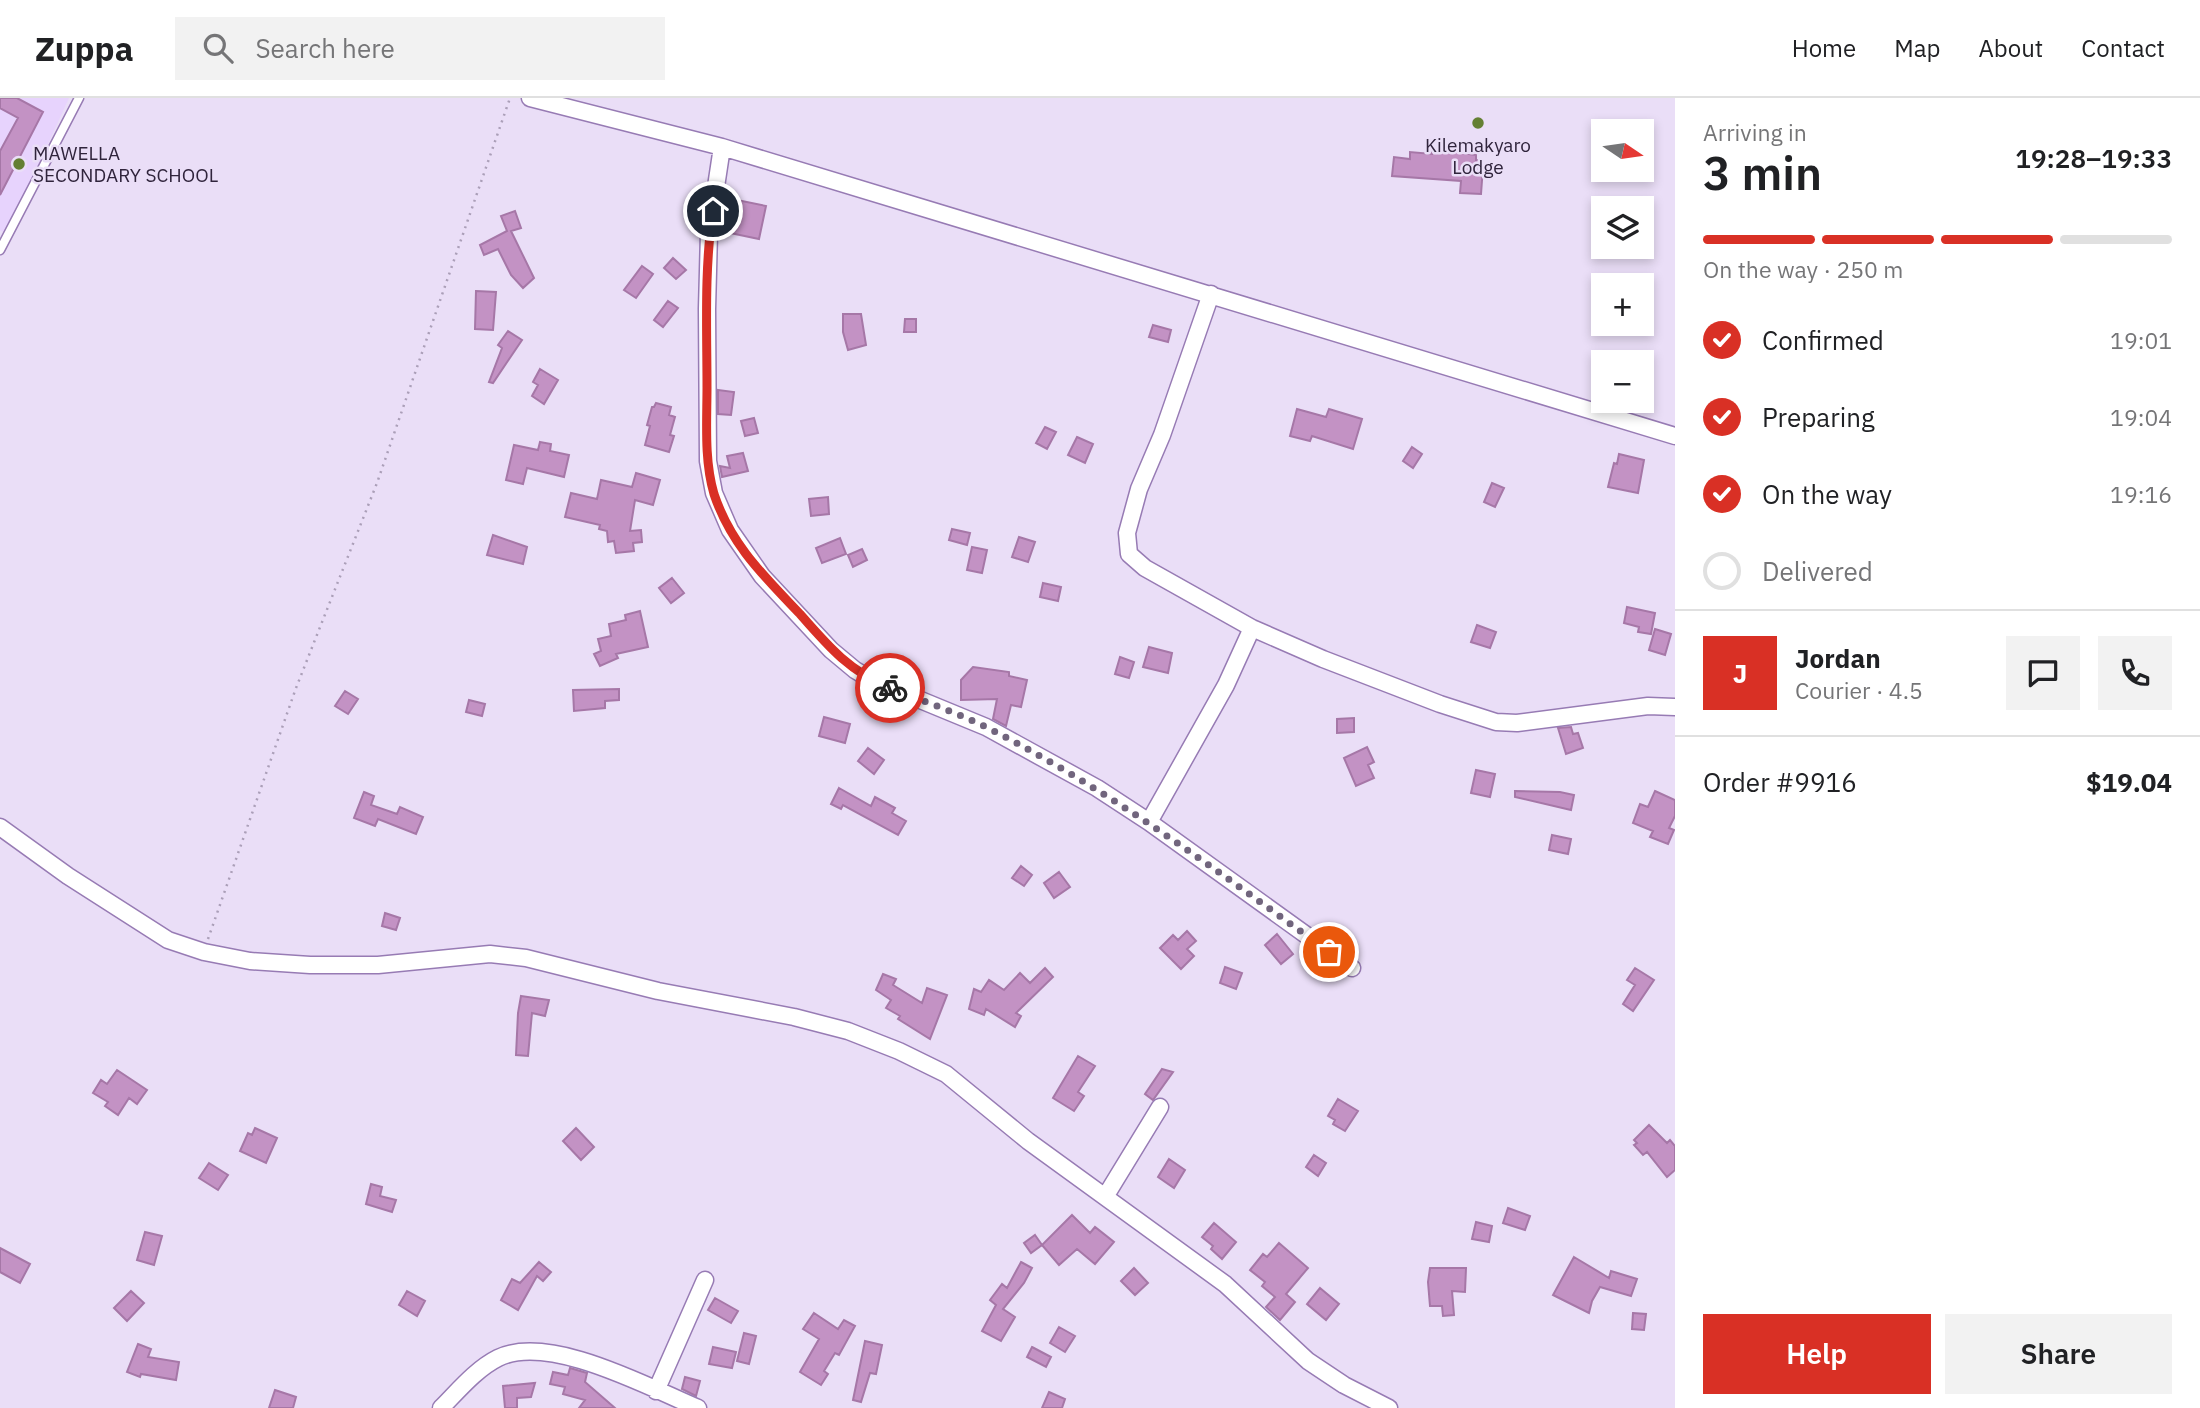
<!DOCTYPE html>
<html lang="en">
<head>
<meta charset="utf-8">
<style>
	:root { --surface:#fff; --page:#f2f2f2; --text:#202124; --muted:#757577; --line:#e0e0e0; --accent:#d93025 }
	body { margin:0; font-family:"IBM Plex Sans",sans-serif; background:var(--page); color:var(--text); height:100vh; display:flex; flex-direction:column; font-size:26px; white-space:nowrap }
	* { box-sizing:border-box; margin:0 }
	p { font-size:23px; color:var(--muted) }
	.icon { flex:none; width:38px; height:38px; fill:none; stroke:currentColor; stroke-width:2; stroke-linecap:round; stroke-linejoin:round }
	.map { position:relative; flex:1; overflow:hidden }
	.details { display:flex; flex-direction:column; background:var(--surface); width:525px }
	.details>* { flex:none }
	.needle { width:46px; rotate:103deg }
	.fabs { position:absolute; left:1591px; top:21px; display:grid; gap:14px }
	.fabs a { display:grid; place-items:center; width:63px; height:63px; border-radius:0px; background:var(--surface); box-shadow:0 4px 10px #0003; font-size:35px }
	.pin { position:absolute; display:grid; place-items:center; width:60px; height:60px; color:#fff; margin:-30px; border:4px solid #fff; border-radius:50%; box-shadow:0 2px 7px #0007 }
	.courier { position:absolute; display:grid; place-items:center; width:70px; height:70px; margin:-35px; border:5px solid #d93025; border-radius:50%; background:#fff; color:#222; box-shadow:0 2px 9px #0007 }
	.summary em { font-style:normal; font-weight:600 }
	.summary div { display:flex; flex-direction:column-reverse }
	.summary { display:flex; align-items:center; justify-content:space-between; height:119px; padding:0 28px }
	h1 { font-size:46px; font-weight:600; line-height:52px }
	.bar { display:grid; grid-template-columns:repeat(4,1fr); gap:10px 7px; align-content:center; height:84px; padding:0 28px }
	.bar i { height:9px; border-radius:5px; background:var(--line) }
	.bar .on { background:var(--accent) }
	.bar p { grid-column:span 4 }
	.line { display:flex; align-items:center; gap:18px; padding:0 28px; border-top:2px solid var(--line) }
	.line div { flex:1 }
	.round { display:grid; place-items:center; flex:none; width:74px; height:74px; border-radius:0px; background:var(--page) }
	ol { padding:0 28px; list-style:none }
	li { display:flex; align-items:center; gap:21px; height:77px }
	li p { margin-inline-start:auto }
	li .icon { padding:7px; border-radius:50%; background:var(--accent); color:#fff; stroke-width:4 }
	li:last-child { color:var(--muted) }
	li i { width:38px; height:38px; border:4px solid var(--line); border-radius:50% }
	.action { display:flex; gap:14px; margin-top:auto; padding:14px 28px }
	.action a { flex:1; height:80px; border-radius:0px; background:var(--accent); color:#fff; font-size:28px; font-weight:600; line-height:80px; text-align:center }
	.action a+a { background:var(--page); color:var(--text) }
	header { display:flex; align-items:center; gap:42px; box-sizing:border-box; height:98px; padding:0 35px; background:var(--surface); border-bottom:2px solid var(--line) }
	header strong { font-size:33px }
	nav { display:flex; gap:38px; margin-inline-start:auto; font-size:24px }
	.search { width:490px; height:63px; background:var(--page); display:flex; align-items:center; gap:18px; box-sizing:border-box; padding:0 24px; border-radius:0px; color:var(--muted); font-size:26px }
	main { display:flex; flex:1; min-height:0 }
	.map>svg:first-child { display:block }
	.built { fill:#e7d3fd }
	.building { fill:#c392c4; stroke:#a677a7; stroke-width:2 }
	.lines { fill:none; stroke-linecap:round; stroke-linejoin:round }
	.service-casing { stroke:#977bb4; stroke-width:11 }
	.minor-casing { stroke:#977bb4; stroke-width:19 }
	.path { stroke:#ab9fb8; stroke-width:2.5; stroke-dasharray:2 5; stroke-linecap:butt }
	.service { stroke:#fff; stroke-width:8 }
	.minor { stroke:#fff; stroke-width:16 }
	.done { stroke:#71657d; stroke-width:7; stroke-dasharray:0 12.6 }
	.route { stroke:#d93025; stroke-width:9 }
	.poi-dot { fill:#647f33; stroke:#eadef7; stroke-width:2.5 }
	.labels { text-anchor:middle; dominant-baseline:central; stroke-width:5; stroke-linejoin:round; paint-order:stroke }
	.poi-label { font-size:19px; fill:#30243c; stroke:#eadef7 }
</style>
</head>
<body>
<header>
<strong>Zuppa</strong>
<div class="search"><svg class="icon" aria-label="search" viewBox="0 0 24 24"><circle cx="10" cy="10" r="6"/><path d="M15 15l6 6"/></svg>Search here</div>
<nav><a>Home</a><a>Map</a><a>About</a><a>Contact</a></nav>
</header>
<main>
<div class="map">
<svg width="1675" height="1310" viewBox="0 0 1675 1310">
	<rect width="100%" height="100%" fill="#eadef7"/>
	<path class="built" d="M 0,0 L 69,0 L 7,136 L 0,132 Z"/>
	<path class="building" d="M 0,0 L 17,0 L 43,14 L 0,97 L 0,53 L 18,20 L 0,10 Z
		M 1441,48 L 1461,50 L 1460,55 L 1476,57 L 1476,62 L 1481,62 L 1480,69 L 1483,69 L 1481,96 L 1460,95 L 1461,83 L 1392,78 L 1394,59 L 1410,61 L 1410,54 L 1432,56 L 1432,52 L 1441,53 Z
		M 737,102 L 766,108 L 759,141 L 730,135 Z
		M 515,113 L 521,130 L 511,133 L 534,180 L 523,190 L 511,177 L 498,151 L 484,157 L 480,147 L 507,133 L 501,118 Z
		M 673,160 L 686,172 L 676,181 L 664,170 Z
		M 642,168 L 653,176 L 636,200 L 624,192 Z
		M 476,193 L 496,194 L 493,232 L 475,231 Z
		M 668,203 L 678,210 L 663,229 L 654,222 Z
		M 843,216 L 861,216 L 866,247 L 848,252 L 843,234 Z
		M 905,221 L 916,221 L 916,234 L 904,234 Z
		M 1153,227 L 1171,232 L 1168,244 L 1149,239 Z
		M 508,233 L 522,242 L 493,285 L 489,284 L 502,250 L 498,247 Z
		M 540,271 L 558,282 L 544,306 L 532,298 L 538,287 L 533,284 Z
		M 718,292 L 734,294 L 731,317 L 718,316 Z
		M 656,305 L 671,309 L 669,317 L 675,319 L 670,337 L 674,338 L 669,354 L 645,347 L 650,328 L 647,327 L 652,309 L 654,309 Z
		M 1297,311 L 1326,319 L 1329,311 L 1362,321 L 1353,351 L 1312,338 L 1310,343 L 1290,338 Z
		M 754,320 L 758,335 L 745,338 L 741,323 Z
		M 1045,329 L 1056,334 L 1047,351 L 1036,345 Z
		M 1077,339 L 1093,346 L 1085,365 L 1068,357 Z
		M 540,344 L 551,346 L 550,353 L 569,357 L 564,379 L 527,370 L 523,386 L 506,382 L 514,347 L 538,352 Z
		M 1412,349 L 1422,356 L 1413,370 L 1403,363 Z
		M 743,355 L 748,373 L 722,379 L 720,368 L 730,370 L 727,358 Z
		M 1619,356 L 1644,362 L 1638,395 L 1608,389 L 1614,365 L 1617,366 Z
		M 636,375 L 660,382 L 653,407 L 635,402 L 630,433 L 641,432 L 642,444 L 633,445 L 634,453 L 616,455 L 614,443 L 608,444 L 607,433 L 599,431 L 600,427 L 565,419 L 571,395 L 597,401 L 601,382 L 632,389 Z
		M 1492,385 L 1504,390 L 1495,409 L 1484,404 Z
		M 828,399 L 829,416 L 811,418 L 809,401 Z
		M 952,431 L 970,435 L 967,447 L 949,442 Z
		M 493,437 L 527,449 L 523,466 L 487,457 Z
		M 1019,439 L 1035,444 L 1028,464 L 1012,459 Z
		M 840,440 L 846,456 L 822,465 L 816,450 Z
		M 972,449 L 987,452 L 982,475 L 967,472 Z
		M 862,451 L 867,462 L 853,469 L 848,457 Z
		M 672,480 L 684,495 L 671,505 L 659,490 Z
		M 1043,485 L 1061,489 L 1058,503 L 1040,499 Z
		M 1627,509 L 1655,515 L 1651,536 L 1638,534 L 1639,529 L 1624,525 Z
		M 640,513 L 648,549 L 616,556 L 618,560 L 600,568 L 594,556 L 601,553 L 598,541 L 611,538 L 609,526 L 626,522 L 625,517 Z
		M 1477,527 L 1496,534 L 1490,550 L 1471,544 Z
		M 1655,531 L 1671,536 L 1665,557 L 1649,552 Z
		M 1149,549 L 1172,555 L 1168,575 L 1143,569 Z
		M 1120,559 L 1134,564 L 1129,580 L 1115,576 Z
		M 973,569 L 1009,574 L 1009,578 L 1027,582 L 1021,609 L 1011,607 L 1006,628 L 993,621 L 997,601 L 961,602 L 961,582 Z
		M 619,591 L 619,602 L 605,603 L 605,610 L 574,613 L 573,592 Z
		M 345,593 L 358,601 L 348,616 L 335,608 Z
		M 469,602 L 485,606 L 482,618 L 466,614 Z
		M 824,619 L 850,626 L 845,645 L 819,638 Z
		M 1354,620 L 1354,634 L 1337,635 L 1337,621 Z
		M 1571,629 L 1573,636 L 1578,635 L 1583,650 L 1566,656 L 1558,630 Z
		M 1367,649 L 1374,664 L 1368,667 L 1374,680 L 1356,688 L 1344,660 Z
		M 868,650 L 884,662 L 874,676 L 858,663 Z
		M 1476,672 L 1495,676 L 1490,699 L 1471,695 Z
		M 839,690 L 871,708 L 875,699 L 895,710 L 892,715 L 906,723 L 898,737 L 843,707 L 841,711 L 831,706 Z
		M 1515,693 L 1560,694 L 1574,697 L 1571,712 L 1515,699 Z
		M 1655,693 L 1675,702 L 1675,718 L 1669,730 L 1674,732 L 1668,746 L 1650,739 L 1653,733 L 1633,725 L 1640,706 L 1648,709 Z
		M 364,694 L 374,698 L 371,707 L 397,716 L 400,709 L 423,719 L 416,736 L 378,721 L 375,728 L 354,720 Z
		M 1552,737 L 1571,741 L 1568,756 L 1549,752 Z
		M 1021,768 L 1032,777 L 1024,788 L 1012,780 Z
		M 1059,774 L 1070,789 L 1054,800 L 1044,785 Z
		M 385,815 L 400,820 L 396,832 L 382,828 Z
		M 1187,833 L 1196,843 L 1187,851 L 1194,858 L 1181,871 L 1160,850 L 1173,837 L 1178,842 Z
		M 1277,836 L 1293,856 L 1281,866 L 1265,847 Z
		M 1225,869 L 1242,875 L 1236,891 L 1220,885 Z
		M 1045,870 L 1053,879 L 1016,915 L 1021,918 L 1015,929 L 986,911 L 984,917 L 969,911 L 974,891 L 981,894 L 989,882 L 1004,892 L 1020,875 L 1030,885 Z
		M 1635,870 L 1654,882 L 1633,913 L 1623,906 L 1635,887 L 1627,882 Z
		M 883,876 L 896,881 L 893,887 L 922,905 L 927,890 L 947,897 L 930,941 L 898,921 L 900,918 L 886,910 L 891,902 L 876,892 Z
		M 521,898 L 549,902 L 545,918 L 532,915 L 528,958 L 516,957 L 518,915 Z
		M 1078,958 L 1095,968 L 1078,994 L 1084,998 L 1074,1013 L 1053,1000 Z
		M 1162,971 L 1173,974 L 1153,1002 L 1145,996 Z
		M 117,972 L 147,992 L 137,1006 L 129,1000 L 118,1017 L 105,1008 L 108,1004 L 93,995 L 101,982 L 107,986 Z
		M 1338,1001 L 1358,1013 L 1345,1033 L 1333,1026 L 1335,1022 L 1328,1018 Z
		M 1649,1027 L 1667,1045 L 1670,1042 L 1675,1048 L 1675,1072 L 1667,1079 L 1647,1054 L 1643,1057 L 1634,1047 L 1637,1045 L 1634,1042 Z
		M 255,1030 L 277,1040 L 266,1065 L 240,1053 L 248,1035 L 252,1037 Z
		M 576,1030 L 594,1049 L 581,1062 L 563,1043 Z
		M 1314,1057 L 1326,1065 L 1318,1078 L 1306,1069 Z
		M 1169,1061 L 1185,1072 L 1174,1090 L 1158,1079 Z
		M 209,1065 L 228,1077 L 218,1092 L 199,1080 Z
		M 371,1086 L 382,1089 L 380,1098 L 396,1102 L 392,1114 L 366,1106 Z
		M 1508,1110 L 1530,1118 L 1525,1132 L 1503,1125 Z
		M 1072,1117 L 1090,1135 L 1095,1129 L 1114,1144 L 1095,1166 L 1077,1151 L 1059,1167 L 1042,1147 Z
		M 1476,1124 L 1492,1128 L 1489,1144 L 1472,1141 Z
		M 1214,1125 L 1236,1144 L 1222,1161 L 1211,1151 L 1213,1148 L 1202,1139 Z
		M 145,1134 L 162,1138 L 154,1167 L 137,1162 Z
		M 1035,1137 L 1042,1147 L 1031,1155 L 1024,1145 Z
		M 1279,1145 L 1308,1170 L 1286,1196 L 1295,1204 L 1280,1222 L 1266,1209 L 1275,1199 L 1262,1188 L 1265,1184 L 1250,1172 L 1263,1156 L 1267,1159 Z
		M 0,1150 L 30,1166 L 20,1185 L 0,1174 Z
		M 1574,1159 L 1609,1180 L 1611,1173 L 1637,1181 L 1631,1198 L 1600,1189 L 1592,1203 L 1589,1215 L 1553,1197 Z
		M 539,1164 L 551,1174 L 543,1183 L 537,1178 L 518,1212 L 501,1202 L 512,1181 L 520,1185 Z
		M 1021,1164 L 1032,1170 L 1024,1185 L 1003,1211 L 1015,1219 L 1001,1243 L 982,1233 L 996,1207 L 990,1202 L 1002,1186 L 1007,1190 Z
		M 1134,1170 L 1148,1185 L 1135,1197 L 1121,1183 Z
		M 1430,1170 L 1466,1170 L 1465,1194 L 1452,1193 L 1454,1217 L 1443,1218 L 1442,1208 L 1430,1208 L 1428,1184 Z
		M 1320,1190 L 1339,1206 L 1326,1222 L 1307,1206 Z
		M 131,1193 L 144,1205 L 127,1223 L 114,1210 Z
		M 407,1193 L 425,1203 L 417,1218 L 399,1207 Z
		M 715,1200 L 738,1213 L 731,1225 L 708,1212 Z
		M 814,1215 L 838,1231 L 844,1222 L 855,1228 L 839,1257 L 835,1255 L 824,1273 L 828,1276 L 821,1287 L 800,1274 L 819,1241 L 803,1231 Z
		M 1633,1215 L 1646,1216 L 1644,1232 L 1632,1231 Z
		M 1059,1229 L 1075,1238 L 1065,1254 L 1050,1245 Z
		M 744,1235 L 756,1238 L 749,1266 L 737,1263 Z
		M 865,1243 L 882,1247 L 876,1276 L 870,1275 L 861,1304 L 853,1302 Z
		M 138,1246 L 151,1251 L 148,1259 L 179,1264 L 176,1282 L 141,1276 L 140,1279 L 127,1274 Z
		M 713,1249 L 736,1254 L 732,1270 L 709,1266 Z
		M 1032,1249 L 1051,1259 L 1046,1269 L 1027,1259 Z
		M 570,1270 L 587,1275 L 585,1284 L 615,1310 L 579,1310 L 585,1302 L 563,1296 L 565,1289 L 550,1286 L 553,1274 L 568,1277 Z
		M 685,1279 L 700,1283 L 696,1298 L 682,1291 Z
		M 535,1285 L 531,1299 L 517,1300 L 517,1310 L 505,1310 L 503,1288 Z
		M 275,1292 L 296,1299 L 293,1310 L 269,1310 Z
		M 1049,1294 L 1065,1301 L 1062,1310 L 1042,1310 Z"/>
	<g class="lines">
		<g class="service-casing">
			<path id="service" d="M 0,152 L 79,0"/>
		</g>
		<g class="minor-casing">
			<path id="minor" d="M 530,0 L 722,49 L 1675,338
				M 722,49 L 709,135 L 707,211 L 708,363 L 714,395 L 730,432 L 762,478 L 831,552 L 855,572 L 872,582 L 986,629 L 1097,690 L 1149,724 L 1352,870
				M 1211,196 L 1162,337 L 1139,391 L 1127,435 L 1129,456 L 1145,470 L 1252,530 L 1323,561 L 1440,606 L 1496,624 L 1517,625 L 1648,608 L 1675,609
				M 1149,724 L 1226,587 L 1252,530
				M 0,729 L 68,778 L 168,842 L 204,854 L 250,863 L 310,867 L 378,867 L 490,856 L 526,860 L 658,893 L 794,919 L 848,933 L 899,953 L 946,976 L 1028,1043 L 1225,1186 L 1308,1263 L 1344,1287 L 1389,1310
				M 1105,1099 L 1160,1009
				M 656,1293 L 705,1182
				M 441,1310 C 458,1293 476,1271 498,1260 C 549,1235 648,1289 698,1310"/>
		</g>
		<path class="path" d="M 208,841 L 296,590 L 377,385 L 510,0"/>
		<use href="#service" class="service"/>
		<use href="#minor" class="minor"/>
	</g>
	<g class="lines">
		<path class="done" d="M 890,590 C 922,603 956,614 988,630 C 1110,692 1219,774 1329,854"/>
		<path class="route" d="M 713,113 C 704,171 707,231 707,289 C 707,324 704,362 714,396 C 731,447 764,478 800,516 C 828,548 849,573 890,590"/>
	</g>
	<g class="poi-dot">
		<circle cx="1478" cy="25" r="7"/>
		<circle cx="19" cy="66" r="7"/>
	</g>
	<g class="labels">
		<g class="poi-label">
			<text x="1478" y="47">Kilemakyaro<tspan x="1478" dy="22">Lodge</tspan></text>
			<text x="33" y="55" text-anchor="start">MAWELLA<tspan x="33" dy="22">SECONDARY SCHOOL</tspan></text>
		</g>
	</g>
</svg>
<div class="fabs">
<a><svg class="needle" viewBox="-14 -14 28 28"><path d="M0-13l5 13h-10z" fill="#e53935"/><path d="M0 13l5-13h-10z" fill="#757577"/></svg></a>
<a><svg class="icon" aria-label="layers" viewBox="0 0 24 24"><path d="M12 4l9 5-9 5-9-5zM3 14l9 5 9-5"/></svg></a>
<a>+</a>
<a>−</a>
</div>
<div class="pin" style="left:1329px;top:854px;background:#ea580c"><svg class="icon" aria-label="bag" viewBox="0 0 24 24"><path d="M5 8h14l-1 12H6zM9 8a3 3 0 0 1 6 0"/></svg></div>
<div class="pin" style="left:713px;top:113px;background:#1f2937"><svg class="icon" aria-label="home" viewBox="0 0 24 24"><path d="M3 11l9-7 9 7M6 9v11h12V9"/></svg></div>
<div class="courier" style="left:890px;top:590px"><svg class="icon" aria-label="bike" viewBox="0 0 24 24"><circle cx="6" cy="16" r="4"/><circle cx="18" cy="16" r="4"/><path d="M6 16l4-8h5l3 8M10 8l3 8H6M13 5h3"/></svg></div>
</div>
<section class="details">
<div class="summary"><div><h1>3 min</h1><p>Arriving in</p></div><em>19:28–19:33</em></div>
<div class="bar"><i class="on"></i><i class="on"></i><i class="on"></i><i></i><p>On the way · 250 m</p></div>
<ol>
<li><svg class="icon" aria-label="check" viewBox="0 0 24 24"><path d="M5 12l5 5 9-10"/></svg>Confirmed<p>19:01</p></li>
<li><svg class="icon" aria-label="check" viewBox="0 0 24 24"><path d="M5 12l5 5 9-10"/></svg>Preparing<p>19:04</p></li>
<li><svg class="icon" aria-label="check" viewBox="0 0 24 24"><path d="M5 12l5 5 9-10"/></svg>On the way<p>19:16</p></li>
<li><i></i>Delivered</li>
</ol>
<div class="line" style="height:126px"><b class="round" style="background:var(--accent);color:#fff">J</b><div><b>Jordan</b><p>Courier · 4.5</p></div><a class="round"><svg class="icon" aria-label="chat" viewBox="0 0 24 24"><path d="M4 5h16v11H9l-5 4z"/></svg></a><a class="round"><svg class="icon" aria-label="phone" viewBox="0 0 24 24"><path d="M5 4h4l2 5-3 2q2 4 5 5l2-3 5 2v4C11 20 4 13 5 4z"/></svg></a></div>
<div class="line" style="height:91px"><div>Order #9916</div><b>$19.04</b></div>
<div class="action"><a>Help</a><a>Share</a></div>
</section>
</main>
</body>
</html>
